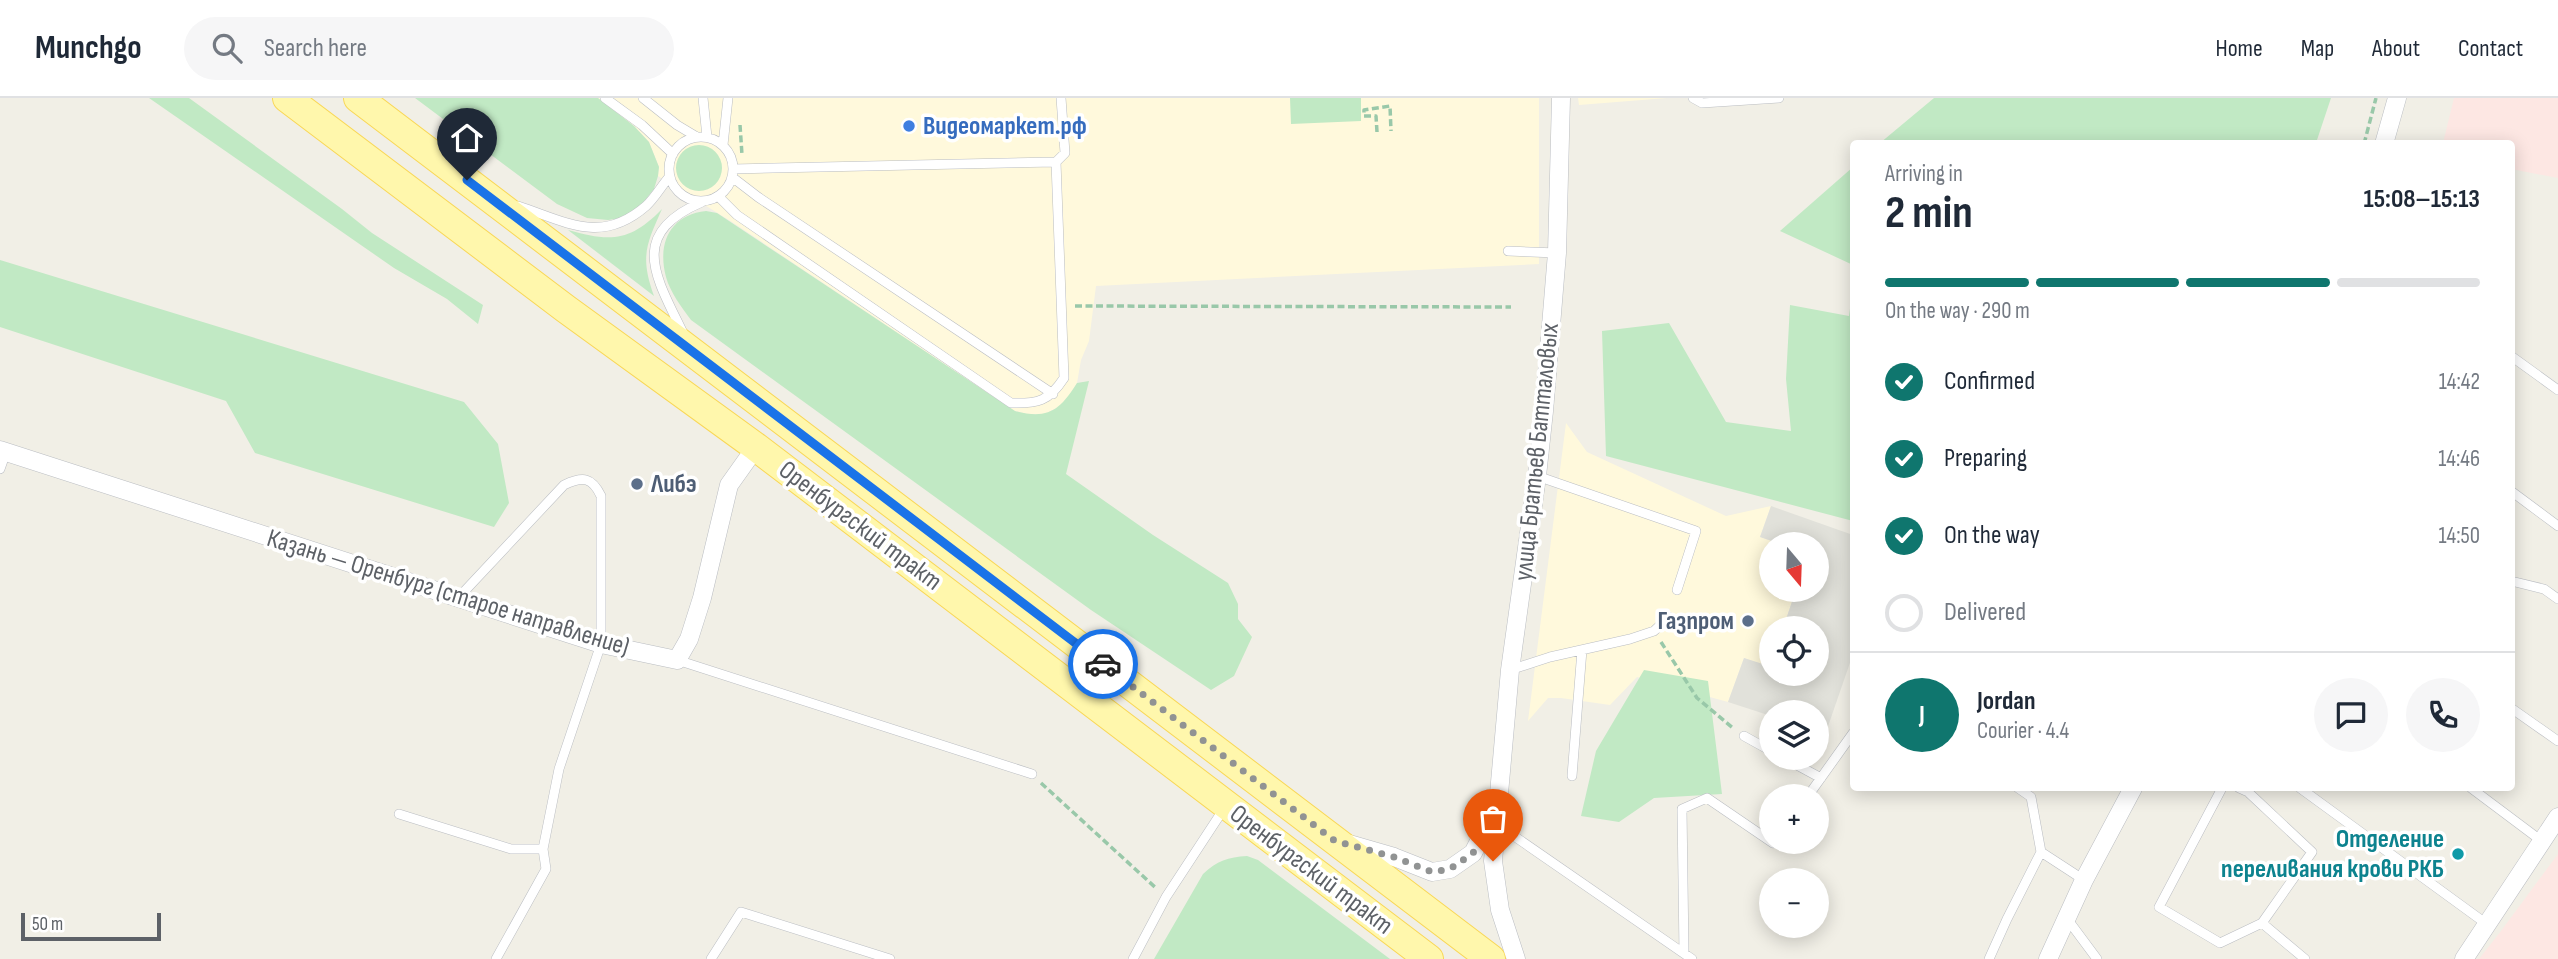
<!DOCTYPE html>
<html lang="en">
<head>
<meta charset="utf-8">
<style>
	:root { --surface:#fff; --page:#f6f6f7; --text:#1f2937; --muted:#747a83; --line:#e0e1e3; --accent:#0f766e }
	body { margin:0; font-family:"Sofia Sans Condensed",sans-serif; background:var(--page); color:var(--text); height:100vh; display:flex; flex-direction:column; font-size:26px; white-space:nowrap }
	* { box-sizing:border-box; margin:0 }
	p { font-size:23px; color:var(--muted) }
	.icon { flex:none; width:38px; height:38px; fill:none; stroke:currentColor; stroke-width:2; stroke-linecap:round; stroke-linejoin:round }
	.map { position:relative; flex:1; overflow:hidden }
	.side { position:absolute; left:1850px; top:42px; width:665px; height:651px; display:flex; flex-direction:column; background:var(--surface); border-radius:7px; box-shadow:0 4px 18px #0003 }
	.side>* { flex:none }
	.needle { width:46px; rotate:161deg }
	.tools { position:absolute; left:1759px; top:434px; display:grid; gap:14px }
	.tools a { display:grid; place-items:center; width:70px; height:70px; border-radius:50%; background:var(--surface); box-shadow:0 4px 18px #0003; font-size:35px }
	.scale { position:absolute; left:21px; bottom:18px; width:140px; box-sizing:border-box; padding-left:7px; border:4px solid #5d6167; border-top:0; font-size:19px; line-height:24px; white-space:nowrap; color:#5d6167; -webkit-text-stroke:5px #fff; paint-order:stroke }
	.pin { position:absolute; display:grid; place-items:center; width:60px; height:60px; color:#fff; margin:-72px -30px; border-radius:50% 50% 50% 0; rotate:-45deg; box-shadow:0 0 7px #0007 }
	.pin .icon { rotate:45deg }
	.courier { position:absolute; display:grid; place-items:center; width:70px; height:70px; margin:-35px; border:5px solid #1a73e8; border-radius:50%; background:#fff; color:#222; box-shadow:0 2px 9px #0007 }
	.overview em { font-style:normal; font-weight:700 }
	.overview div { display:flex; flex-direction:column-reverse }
	.overview { display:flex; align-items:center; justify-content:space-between; height:119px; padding:0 35px }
	h1 { font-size:46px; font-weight:700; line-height:52px }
	.bar { display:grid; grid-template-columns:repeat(4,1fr); gap:10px 7px; align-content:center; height:84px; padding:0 35px }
	.bar i { height:9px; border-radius:5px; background:var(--line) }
	.bar .on { background:var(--accent) }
	.bar p { grid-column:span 4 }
	.line { display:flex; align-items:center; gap:18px; padding:0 35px; border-top:2px solid var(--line) }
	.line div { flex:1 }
	.round { display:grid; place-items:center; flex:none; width:74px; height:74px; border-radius:37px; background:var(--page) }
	ol { padding:0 35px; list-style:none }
	li { display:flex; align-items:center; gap:21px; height:77px }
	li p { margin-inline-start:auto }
	li .icon { padding:7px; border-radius:50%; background:var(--accent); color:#fff; stroke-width:4 }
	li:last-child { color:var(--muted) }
	li i { width:38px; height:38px; border:4px solid var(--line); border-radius:50% }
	header { display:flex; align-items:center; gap:42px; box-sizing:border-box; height:98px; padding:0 35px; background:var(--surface); border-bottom:2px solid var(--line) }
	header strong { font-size:33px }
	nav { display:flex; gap:38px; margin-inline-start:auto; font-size:24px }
	.search { width:490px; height:63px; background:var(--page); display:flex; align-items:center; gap:18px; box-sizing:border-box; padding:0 24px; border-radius:38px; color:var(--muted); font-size:26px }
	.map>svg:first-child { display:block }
	.commercial { fill:#fff9dc }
	.industrial { fill:#e1e1da }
	.medical { fill:#fde7e3 }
	.green { fill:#c1e9c4 }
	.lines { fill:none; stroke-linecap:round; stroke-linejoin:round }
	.service-casing { stroke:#babdc2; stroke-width:10 }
	.minor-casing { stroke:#babdc2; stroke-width:19 }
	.primary-casing { stroke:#f9d756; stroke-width:30 }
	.path { stroke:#99c8a9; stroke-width:3.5; stroke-dasharray:7 3.5; stroke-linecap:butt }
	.service { stroke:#fff; stroke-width:9 }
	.minor { stroke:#fff; stroke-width:18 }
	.primary { stroke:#fff7ac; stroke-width:28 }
	.done { stroke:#919393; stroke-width:7; stroke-dasharray:0 12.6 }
	.route { stroke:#1a73e8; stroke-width:9 }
	.shop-dot { fill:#3f7fe0; stroke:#fff; stroke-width:2.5 }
	.service-dot { fill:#5c6f8a; stroke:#fff; stroke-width:2.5 }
	.culture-dot { fill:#0f9aa8; stroke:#fff; stroke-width:2.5 }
	.labels { text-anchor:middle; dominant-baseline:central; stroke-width:7; stroke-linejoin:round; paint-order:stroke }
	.shop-label { font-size:26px; font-weight:bold; fill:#366cbe; stroke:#fff; text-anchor:start }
	.street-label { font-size:26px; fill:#5d6167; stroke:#fff }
	.service-label { font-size:26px; font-weight:bold; fill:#4e5e75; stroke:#fff; text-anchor:start }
	.culture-label { font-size:26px; font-weight:bold; fill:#0d838f; stroke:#fff; text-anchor:end }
</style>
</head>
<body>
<header>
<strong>Munchgo</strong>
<div class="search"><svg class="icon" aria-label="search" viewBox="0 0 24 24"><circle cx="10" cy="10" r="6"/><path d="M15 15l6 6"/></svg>Search here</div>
<nav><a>Home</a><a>Map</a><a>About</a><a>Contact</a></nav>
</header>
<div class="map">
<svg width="2558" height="861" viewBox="0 0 2558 861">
	<rect width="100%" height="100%" fill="#f1efe6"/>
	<path class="commercial" d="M 598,0 L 1539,0 L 1539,166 L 1096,188 L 1089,243 L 1081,262 L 1077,285 L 1064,306 L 1045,316 L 1027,316 L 1015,313 L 732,124 L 658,78 L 659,69 L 649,44 L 634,28 Z
		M 1578,0 L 1667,0 L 1579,7 Z
		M 1566,325 L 1587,354 L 1726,418 L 1771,408 L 1760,439 L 1781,446 L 1771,446 L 1771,492 L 1796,492 L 1783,530 L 1771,530 L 1769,569 L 1744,560 L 1728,604 L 1637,579 L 1610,607 L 1561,600 L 1548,600 L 1528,623 Z"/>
	<path class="industrial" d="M 1771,408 L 1853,437 L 1853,556 L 1825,637 L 1817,634 L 1816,614 L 1771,614 L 1771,618 L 1728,604 L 1744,560 L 1769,568 L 1771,564 L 1771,576 L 1816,576 L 1816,530 L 1783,530 L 1796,492 L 1816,492 L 1816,446 L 1781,446 L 1760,439 Z"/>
	<path class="medical" d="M 2454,0 L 2558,0 L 2558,80 L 2511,71 L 2511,46 L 2443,45 Z
		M 2558,756 L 2558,861 L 2479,861 L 2501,833 Z"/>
	<path class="green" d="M 149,0 L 189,0 L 342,111 L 372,135 L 483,207 L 478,226 L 447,201 L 394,170 Z
		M 415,0 L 598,0 L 634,28 L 649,44 L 659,69 L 658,78 L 654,91 L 638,111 L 622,120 L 608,122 L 587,120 L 557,106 Z
		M 1290,0 L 1361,0 L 1361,23 L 1291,26 Z
		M 1934,0 L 2331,0 L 2316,45 L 1880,45 Z
		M676 70a23 23 0 1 1 46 0a23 23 0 1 1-46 0Z
		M 1853,69 L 1853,167 L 1780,133 Z
		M 662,111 C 646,147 640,159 654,198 L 568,132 C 610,144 630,144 662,111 Z
		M 706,113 L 717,115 L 1015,313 C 1048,322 1060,312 1077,285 L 1089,283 L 1066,376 L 1153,437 L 1228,485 L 1238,506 L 1238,521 L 1252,539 L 1234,578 L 1211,592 L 1091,512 L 691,222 C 682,210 670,194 666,179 C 657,145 670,117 706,113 Z
		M 0,162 L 464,304 L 498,346 L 509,405 L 494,429 L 255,355 L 226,303 L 0,229 Z
		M 1853,189 L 1853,423 L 1606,358 L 1602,233 L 1669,225 L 1726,324 L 1791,333 L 1786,281 L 1790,207 L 1849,218 Z
		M 1644,572 L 1708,583 L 1722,696 L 1654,700 L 1619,724 L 1581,718 L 1596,653 Z
		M 1247,758 L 1258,762 L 1390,861 L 1154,861 L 1203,776 C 1217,763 1228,759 1247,758 Z"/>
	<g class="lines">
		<g class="service-casing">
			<path id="service" d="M 605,0 L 642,27 L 673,56
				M 643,0 L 677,27 L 697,39
				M 703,0 L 707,39
				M 1693,0 L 1702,5 L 1779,0
				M669 71a32 32 0 1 1 64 0a32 32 0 1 1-64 0Z
				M 723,47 L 728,0
				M 1056,64 L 1065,55 L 1061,0
				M 732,79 L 758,99 L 1053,296
				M 718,98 L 737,117 L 1011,305 C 1038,306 1049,303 1064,280 L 1056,64 L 733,71
				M 518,108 C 567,124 601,147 646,108 C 655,100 662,87 670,78
				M 1508,153 L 1557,155
				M 683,235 C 656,179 627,136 702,104
				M 2511,258 L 2558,292
				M 0,371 L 6,354
				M 1537,378 L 1696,433 L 1677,492
				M 2511,393 L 2558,428
				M 2511,483 L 2544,491 L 2558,501
				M 459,499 L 564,387 C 583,378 592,379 601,398 L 601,546 L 559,671 L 543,751
				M 677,562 L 1032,676
				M 1510,572 L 1550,559 L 1630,541 L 1654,533 L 1669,519
				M 2511,610 L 2558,643
				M 1744,638 L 1771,653
				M 1784,660 L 1821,680
				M 1572,678 L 1582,552
				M 2018,690 L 2031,699 L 2041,754 L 2084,782
				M 2222,690 L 2159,809 L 2220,845 L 2262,825 L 2312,754 L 2248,694 L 2239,690
				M 2300,690 L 2488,827
				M 2471,690 L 2543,744
				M 1808,698 L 1853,635
				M 399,716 L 511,751 L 543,751 L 546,771 L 496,861
				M 1495,728 L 1514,738 L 1692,861
				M 2068,822 L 2097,861
				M 2262,825 L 2305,861
				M 1684,855 L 1682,711 L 1707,700 L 1773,745 L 1774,744
				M 711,861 L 741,814 L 890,861
				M 1133,861 L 1166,799 L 1225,709
				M 1989,861 L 2007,821 L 2041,754"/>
		</g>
		<g class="minor-casing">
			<path id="minor" d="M 2384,46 L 2397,0
				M 0,352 L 601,546 L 677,562 L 689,541 L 702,500 L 729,387 L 756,349
				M 1349,746 L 1394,759 L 1432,774 L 1450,771 L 1473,755 L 1493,716
				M 1516,861 L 1500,812 L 1493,763 L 1510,572 L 1537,378 L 1544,313 L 1557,155 L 1561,0
				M 2048,861 L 2084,782 L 2133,690
				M 2464,861 L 2558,719"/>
		</g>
		<g class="primary-casing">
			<path id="primary" d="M 287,0 L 566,211 L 756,349 L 1429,861
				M 358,0 L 1491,861"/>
		</g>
		<path class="path" d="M 740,27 L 742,57
			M 1377,34 L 1376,18 L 1364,18 L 1364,12 L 1390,8 L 1391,33
			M 2364,46 L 2376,0
			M 1075,208 L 1511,209
			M 1661,544 L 1697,600 L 1734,631
			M 1041,685 L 1157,791"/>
		<use href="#service" class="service"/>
		<use href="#minor" class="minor"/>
		<use href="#primary" class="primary"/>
	</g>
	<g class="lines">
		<path class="done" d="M 1103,566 L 1335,743 L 1394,759 L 1432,774 L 1450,771 L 1473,755 L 1497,706 L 1493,763"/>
		<path class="route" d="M 467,82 L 1103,566"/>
	</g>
	<circle class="shop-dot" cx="909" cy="28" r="7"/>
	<g class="service-dot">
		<circle cx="637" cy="386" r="7"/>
		<circle cx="1748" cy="523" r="7"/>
	</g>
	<circle class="culture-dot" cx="2458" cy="756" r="7"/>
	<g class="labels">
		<g class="shop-label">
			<text x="923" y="28">Видеомаркет.рф</text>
		</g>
		<g class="street-label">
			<text transform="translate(1537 354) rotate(-84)">улица Братьев Батталовых</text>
			<text transform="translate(860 428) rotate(37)">Оренбургский тракт</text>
			<text transform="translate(448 495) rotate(17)">Казань — Оренбург (старое направление)</text>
			<text transform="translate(1311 772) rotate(37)">Оренбургский тракт</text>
		</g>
		<g class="service-label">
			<text x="651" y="386">Либэ</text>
			<text x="1734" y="523" text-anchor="end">Газпром</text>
		</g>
		<g class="culture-label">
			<text x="2444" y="741">Отделение<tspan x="2444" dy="30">переливания крови РКБ</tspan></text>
		</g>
	</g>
</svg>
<div class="tools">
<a><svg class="needle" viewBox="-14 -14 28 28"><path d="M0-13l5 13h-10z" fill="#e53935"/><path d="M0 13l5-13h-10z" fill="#747a83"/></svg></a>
<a><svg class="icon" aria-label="locate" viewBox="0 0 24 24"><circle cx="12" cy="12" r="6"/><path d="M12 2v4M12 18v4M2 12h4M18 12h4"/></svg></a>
<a><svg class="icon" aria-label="layers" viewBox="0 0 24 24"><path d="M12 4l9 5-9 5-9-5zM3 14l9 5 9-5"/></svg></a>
<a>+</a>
<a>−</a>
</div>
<div class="scale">50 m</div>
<div class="pin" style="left:1493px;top:763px;background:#ea580c"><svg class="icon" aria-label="bag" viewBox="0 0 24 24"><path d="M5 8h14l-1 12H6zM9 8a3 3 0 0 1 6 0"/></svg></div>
<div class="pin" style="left:467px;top:82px;background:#1f2937"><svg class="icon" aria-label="home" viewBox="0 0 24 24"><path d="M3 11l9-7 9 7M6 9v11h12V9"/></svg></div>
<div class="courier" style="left:1103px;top:566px"><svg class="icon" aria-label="car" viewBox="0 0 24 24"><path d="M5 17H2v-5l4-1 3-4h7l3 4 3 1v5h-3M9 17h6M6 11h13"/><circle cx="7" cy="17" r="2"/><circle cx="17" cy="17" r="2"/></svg></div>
<section class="side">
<div class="overview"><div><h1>2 min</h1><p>Arriving in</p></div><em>15:08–15:13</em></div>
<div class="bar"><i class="on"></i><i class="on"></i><i class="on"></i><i></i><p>On the way · 290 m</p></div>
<ol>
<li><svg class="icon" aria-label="check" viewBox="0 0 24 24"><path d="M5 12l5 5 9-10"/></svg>Confirmed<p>14:42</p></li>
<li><svg class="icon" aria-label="check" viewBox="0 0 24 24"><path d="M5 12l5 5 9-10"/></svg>Preparing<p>14:46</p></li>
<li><svg class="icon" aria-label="check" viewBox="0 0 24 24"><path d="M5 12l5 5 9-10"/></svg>On the way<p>14:50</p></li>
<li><i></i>Delivered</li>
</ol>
<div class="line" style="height:126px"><b class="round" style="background:var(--accent);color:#fff">J</b><div><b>Jordan</b><p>Courier · 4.4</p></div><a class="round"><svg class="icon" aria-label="chat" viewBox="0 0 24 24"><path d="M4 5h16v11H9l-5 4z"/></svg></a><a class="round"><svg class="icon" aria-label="phone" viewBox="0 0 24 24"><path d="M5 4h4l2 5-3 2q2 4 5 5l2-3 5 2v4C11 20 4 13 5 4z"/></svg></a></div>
</section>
</div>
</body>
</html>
